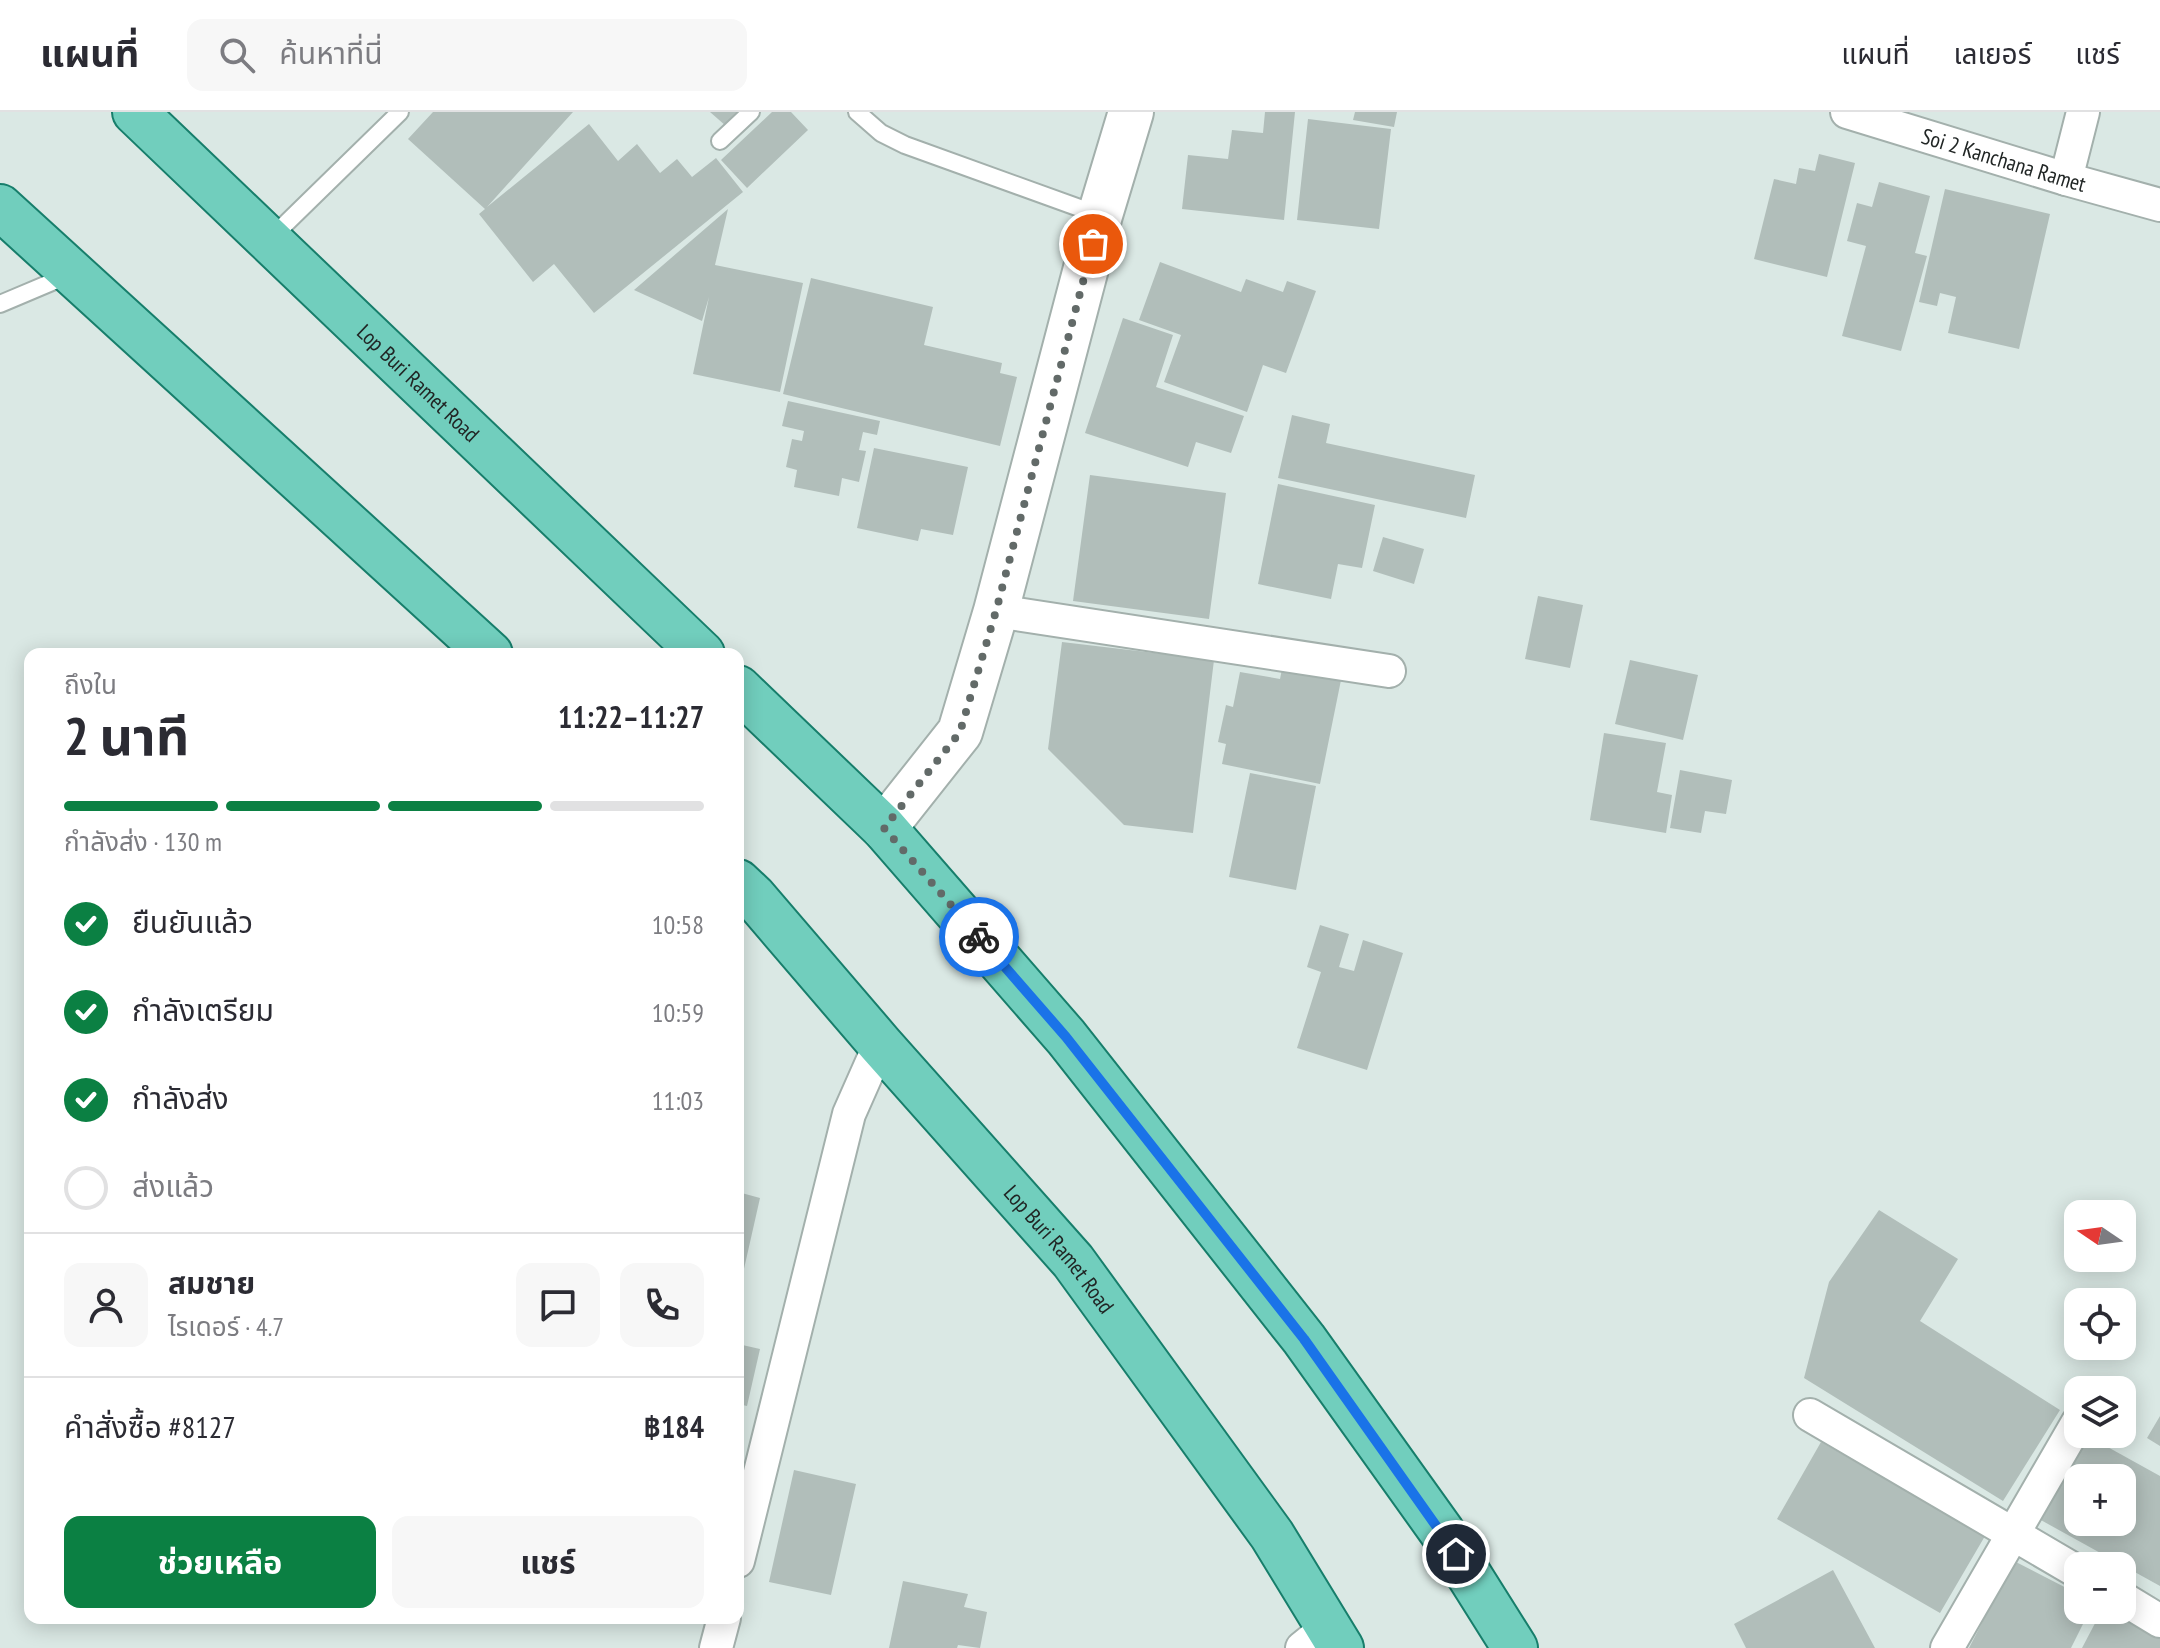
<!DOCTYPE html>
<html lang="th">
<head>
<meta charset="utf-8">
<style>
	:root { --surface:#fff; --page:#f7f7f7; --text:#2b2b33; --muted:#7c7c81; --line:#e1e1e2; --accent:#0b8043 }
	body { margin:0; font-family:"PT Sans Narrow","Noto Sans Thai",sans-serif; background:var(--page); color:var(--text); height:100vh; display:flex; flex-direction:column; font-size:30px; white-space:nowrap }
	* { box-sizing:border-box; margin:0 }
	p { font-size:26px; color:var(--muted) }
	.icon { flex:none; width:44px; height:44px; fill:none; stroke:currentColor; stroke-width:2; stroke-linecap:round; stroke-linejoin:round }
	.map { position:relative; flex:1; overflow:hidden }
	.details { position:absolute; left:24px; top:536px; width:720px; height:976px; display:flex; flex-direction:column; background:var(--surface); border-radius:16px; box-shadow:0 4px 20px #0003 }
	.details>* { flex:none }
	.needle { width:52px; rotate:283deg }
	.buttons { position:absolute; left:2064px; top:1088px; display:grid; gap:16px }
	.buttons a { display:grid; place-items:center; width:72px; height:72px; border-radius:16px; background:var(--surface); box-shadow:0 4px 20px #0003; font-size:40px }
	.pin { position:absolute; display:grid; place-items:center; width:68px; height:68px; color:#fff; margin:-34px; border:4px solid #fff; border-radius:50%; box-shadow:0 2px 8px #0007 }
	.courier { position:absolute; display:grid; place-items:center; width:80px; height:80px; margin:-40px; border:6px solid #1a73e8; border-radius:50%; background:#fff; color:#222; box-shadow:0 2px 10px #0007 }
	.head em { font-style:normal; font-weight:700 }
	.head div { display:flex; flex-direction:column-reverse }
	.head { display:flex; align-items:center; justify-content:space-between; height:136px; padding:0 40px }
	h1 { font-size:52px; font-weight:700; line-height:60px }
	.bar { display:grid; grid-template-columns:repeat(4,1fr); gap:12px 8px; align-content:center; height:96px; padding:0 40px }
	.bar i { height:10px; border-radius:6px; background:var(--line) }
	.bar .on { background:var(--accent) }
	.bar p { grid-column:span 4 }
	.line { display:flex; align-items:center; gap:20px; padding:0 40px; border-top:2px solid var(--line) }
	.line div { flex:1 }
	.round { display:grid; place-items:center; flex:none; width:84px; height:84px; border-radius:16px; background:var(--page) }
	ol { padding:0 40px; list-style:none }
	li { display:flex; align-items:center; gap:24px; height:88px }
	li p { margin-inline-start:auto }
	li .icon { padding:8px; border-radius:50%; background:var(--accent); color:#fff; stroke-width:4 }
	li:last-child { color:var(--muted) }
	li i { width:44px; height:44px; border:4px solid var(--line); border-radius:50% }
	.primary-button { display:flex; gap:16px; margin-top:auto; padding:16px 40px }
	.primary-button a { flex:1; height:92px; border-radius:16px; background:var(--accent); color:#fff; font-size:32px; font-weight:700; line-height:92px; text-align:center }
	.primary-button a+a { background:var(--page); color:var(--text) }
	header { display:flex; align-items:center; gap:48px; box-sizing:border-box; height:112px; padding:0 40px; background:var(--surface); border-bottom:2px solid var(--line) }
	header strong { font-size:38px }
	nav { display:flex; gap:44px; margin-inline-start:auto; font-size:28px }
	.search { width:560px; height:72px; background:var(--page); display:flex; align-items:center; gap:20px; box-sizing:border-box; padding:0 28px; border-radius:16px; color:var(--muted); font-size:30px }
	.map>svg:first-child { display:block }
	.building { fill:#b1beba; fill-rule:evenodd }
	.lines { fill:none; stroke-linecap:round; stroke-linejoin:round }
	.lane-casing { stroke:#a3b0ac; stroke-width:20 }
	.street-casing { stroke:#a3b0ac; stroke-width:36 }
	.secondary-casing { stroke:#a3b0ac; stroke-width:48 }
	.primary-casing { stroke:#177e6b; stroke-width:48 }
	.lane { stroke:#fff; stroke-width:16 }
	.street { stroke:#fff; stroke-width:32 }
	.secondary { stroke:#fff; stroke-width:44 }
	.primary { stroke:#71cebd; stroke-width:44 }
	.done { stroke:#626a68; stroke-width:8; stroke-dasharray:0 14.4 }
	.route { stroke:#1a73e8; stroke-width:10 }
	.labels { text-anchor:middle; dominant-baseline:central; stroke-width:6; stroke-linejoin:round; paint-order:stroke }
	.street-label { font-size:22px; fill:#212625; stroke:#e7f5f1 }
</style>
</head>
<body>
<header>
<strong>แผนที่</strong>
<div class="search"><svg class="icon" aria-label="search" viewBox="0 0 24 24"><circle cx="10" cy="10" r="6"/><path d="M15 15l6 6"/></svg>ค้นหาที่นี่</div>
<nav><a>แผนที่</a><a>เลเยอร์</a><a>แชร์</a></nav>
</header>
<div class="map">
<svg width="2160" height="1536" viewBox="0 0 2160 1536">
	<rect width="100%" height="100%" fill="#dae8e4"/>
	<path class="building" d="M 433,0 L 573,0 L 487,95 L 589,12 L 618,49 L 637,32 L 660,61 L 677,47 L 692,65 L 716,46 L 743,80 L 594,201 L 554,152 L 533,170 L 479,102 L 485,97 L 408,27 Z
		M 710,0 L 739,0 L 726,14 Z
		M 772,0 L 791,0 L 808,18 L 747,76 L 721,48 Z
		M 1265,0 L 1295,0 L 1284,108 L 1182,97 L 1188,43 L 1228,47 L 1232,18 L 1263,21 Z
		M 1355,0 L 1397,0 L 1394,15 L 1353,8 Z
		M 1308,7 L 1391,17 L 1379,117 L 1297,108 Z
		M 1819,42 L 1855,51 L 1827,165 L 1754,147 L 1774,67 L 1796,72 L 1799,56 L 1815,59 Z
		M 1879,70 L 1930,84 L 1915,141 L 1927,144 L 1901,239 L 1842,224 L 1866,134 L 1847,129 L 1857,91 L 1872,95 Z
		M 1945,77 L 2050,102 L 2019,237 L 1948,221 L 1956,185 L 1940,181 L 1937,194 L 1919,190 Z
		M 728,97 L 715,153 L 803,171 L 780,280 L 693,262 L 709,185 L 702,209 L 634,178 Z
		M 1160,150 L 1241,180 L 1246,167 L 1283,180 L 1287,169 L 1316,179 L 1286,261 L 1263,253 L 1247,300 L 1164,270 L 1181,223 L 1139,208 Z
		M 811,166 L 933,195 L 924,233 L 1002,251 L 1000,261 L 1017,265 L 1000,334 L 783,282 Z
		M 1123,206 L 1173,223 L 1156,275 L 1244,304 L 1231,341 L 1196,330 L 1188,355 L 1085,321 Z
		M 788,289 L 880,309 L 877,323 L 863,320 L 859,338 L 866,339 L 859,370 L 842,366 L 839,384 L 794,375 L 797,358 L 786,355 L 792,327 L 802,329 L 804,319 L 782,314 Z
		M 1292,303 L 1330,312 L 1326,331 L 1475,363 L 1466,406 L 1278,366 Z
		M 874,336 L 968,355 L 953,423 L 921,417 L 918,429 L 857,416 Z
		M 1090,363 L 1226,381 L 1209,507 L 1073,489 Z
		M 1278,372 L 1375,393 L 1362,456 L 1338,452 L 1331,487 L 1258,472 Z
		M 1383,425 L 1424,437 L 1414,472 L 1373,459 Z
		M 1538,484 L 1583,493 L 1570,556 L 1525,547 Z
		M 1062,530 L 1214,548 L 1193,721 L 1124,713 L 1048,637 Z
		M 1630,548 L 1698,563 L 1683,628 L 1615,612 Z
		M 1282,557 L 1341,568 L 1320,672 L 1222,652 L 1226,632 L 1218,630 L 1226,593 L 1233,595 L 1240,560 L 1280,567 Z
		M 1604,621 L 1666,631 L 1657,680 L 1672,683 L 1666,721 L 1590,708 Z
		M 1680,658 L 1732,668 L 1726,702 L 1705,699 L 1701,721 L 1670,716 Z
		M 1250,661 L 1316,674 L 1296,778 L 1229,765 Z
		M 1320,813 L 1349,822 L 1339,855 L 1354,859 L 1363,828 L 1403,841 L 1367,958 L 1297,936 L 1321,860 L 1307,855 Z
		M 738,1080 L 760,1086 L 739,1179 L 738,1178 Z
		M 1879,1098 L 1958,1147 L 1920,1209 L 2060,1298 L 2003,1389 L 1804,1266 L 1829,1170 Z
		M 738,1232 L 760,1237 L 747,1294 L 738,1292 Z
		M 2160,1304 L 2160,1334 L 2147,1326 Z
		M 2086,1323 L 2160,1364 L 2160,1474 L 2039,1407 ZM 2078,1366 L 2122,1366 L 2122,1410 L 2078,1410 Z
		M 1821,1330 L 1985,1424 L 1940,1501 L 1777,1407 Z
		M 794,1358 L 856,1372 L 831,1483 L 769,1470 Z
		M 2014,1449 L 2078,1482 L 2078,1498 L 2090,1498 L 2071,1536 L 1969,1536 Z
		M 1833,1458 L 1875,1536 L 1746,1536 L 1734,1512 Z
		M 903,1469 L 968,1482 L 964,1495 L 987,1500 L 980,1536 L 958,1533 L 957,1536 L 889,1536 Z
		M 2102,1498 L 2160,1526 L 2160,1536 L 2082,1536 Z"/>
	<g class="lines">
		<g class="lane-casing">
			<path id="lane" d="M 857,0 L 881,21 L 905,33 L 1099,103
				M 720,29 L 751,0
				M 270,127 L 400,0
				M 0,192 L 71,162"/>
		</g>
		<g class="street-casing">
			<g id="street">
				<path id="s1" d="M 1847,0 L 2066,67 L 2160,93"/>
				<path d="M 2066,67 L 2083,0"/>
				<path d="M 996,499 L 1389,559"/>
				<path d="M 1810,1303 L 2078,1460"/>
				<path d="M 738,1449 L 849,1002 L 880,932"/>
				<path d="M 2122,1486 L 2160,1509"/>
				<path d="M 716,1536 L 724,1506"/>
				<path d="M 1302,1536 L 1328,1515"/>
				<path d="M 1947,1536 L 2078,1310"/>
			</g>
		</g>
		<g class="secondary-casing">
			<path id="secondary" d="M 884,716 L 960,620 L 996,499 L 1100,103 L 1131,0"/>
		</g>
		<g class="primary-casing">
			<g id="primary">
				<path id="s2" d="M 135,0 L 702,542"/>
				<path d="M 0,95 L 490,542"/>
				<path d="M 738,576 L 884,716 L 1066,925 L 1304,1227 L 1442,1420 L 1515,1536"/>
				<path id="s3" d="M 738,770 L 754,785 L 880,932 L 1073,1149 L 1272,1423 L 1341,1536"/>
			</g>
		</g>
		<use href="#lane" class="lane"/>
		<use href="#street" class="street"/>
		<use href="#secondary" class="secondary"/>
		<use href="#primary" class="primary"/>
	</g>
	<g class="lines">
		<path class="done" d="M 979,825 L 884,716 L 960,620 L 996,499 L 1093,132"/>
		<path class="route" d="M 979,825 L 1066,925 L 1304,1227 L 1456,1442"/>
	</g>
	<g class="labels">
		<g class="street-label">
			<text stroke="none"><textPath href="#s1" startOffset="164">Soi 2 Kanchana Ramet</textPath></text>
			<text stroke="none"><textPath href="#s2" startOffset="392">Lop Buri Ramet Road</textPath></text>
			<text stroke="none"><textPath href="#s3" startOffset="488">Lop Buri Ramet Road</textPath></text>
		</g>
	</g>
</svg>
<div class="buttons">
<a><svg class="needle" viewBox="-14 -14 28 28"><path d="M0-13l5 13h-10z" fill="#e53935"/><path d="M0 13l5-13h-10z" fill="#7c7c81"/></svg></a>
<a><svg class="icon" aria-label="locate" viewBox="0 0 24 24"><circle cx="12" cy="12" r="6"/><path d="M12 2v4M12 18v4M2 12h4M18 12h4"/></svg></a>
<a><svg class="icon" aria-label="layers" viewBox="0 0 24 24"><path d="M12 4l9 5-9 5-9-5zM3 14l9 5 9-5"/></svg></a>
<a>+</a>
<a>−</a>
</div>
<div class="pin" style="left:1093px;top:132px;background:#ea580c"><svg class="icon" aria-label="bag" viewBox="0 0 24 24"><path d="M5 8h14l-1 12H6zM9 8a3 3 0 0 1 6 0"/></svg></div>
<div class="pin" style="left:1456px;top:1442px;background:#1f2937"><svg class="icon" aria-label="home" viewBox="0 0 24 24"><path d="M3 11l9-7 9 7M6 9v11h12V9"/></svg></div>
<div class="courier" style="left:979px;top:825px"><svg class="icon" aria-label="bike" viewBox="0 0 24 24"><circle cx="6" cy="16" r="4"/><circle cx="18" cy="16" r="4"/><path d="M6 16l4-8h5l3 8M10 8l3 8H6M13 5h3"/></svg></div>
<section class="details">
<div class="head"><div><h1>2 นาที</h1><p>ถึงใน</p></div><em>11:22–11:27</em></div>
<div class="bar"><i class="on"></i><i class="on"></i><i class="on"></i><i></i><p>กำลังส่ง · 130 m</p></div>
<ol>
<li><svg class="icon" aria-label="check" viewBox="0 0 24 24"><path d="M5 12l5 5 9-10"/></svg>ยืนยันแล้ว<p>10:58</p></li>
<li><svg class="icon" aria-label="check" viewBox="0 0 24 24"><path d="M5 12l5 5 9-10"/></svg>กำลังเตรียม<p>10:59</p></li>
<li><svg class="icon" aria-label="check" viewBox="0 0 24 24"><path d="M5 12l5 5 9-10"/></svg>กำลังส่ง<p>11:03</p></li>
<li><i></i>ส่งแล้ว</li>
</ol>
<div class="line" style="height:144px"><a class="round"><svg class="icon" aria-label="person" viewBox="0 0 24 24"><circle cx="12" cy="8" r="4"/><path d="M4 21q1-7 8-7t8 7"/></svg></a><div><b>สมชาย</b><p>ไรเดอร์ · 4.7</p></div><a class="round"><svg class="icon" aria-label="chat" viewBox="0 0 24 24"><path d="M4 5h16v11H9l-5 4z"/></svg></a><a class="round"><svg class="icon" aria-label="phone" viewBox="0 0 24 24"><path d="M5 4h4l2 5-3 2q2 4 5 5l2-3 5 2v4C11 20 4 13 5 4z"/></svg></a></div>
<div class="line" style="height:104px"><div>คำสั่งซื้อ #8127</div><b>฿184</b></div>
<div class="primary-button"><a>ช่วยเหลือ</a><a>แชร์</a></div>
</section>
</div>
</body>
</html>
